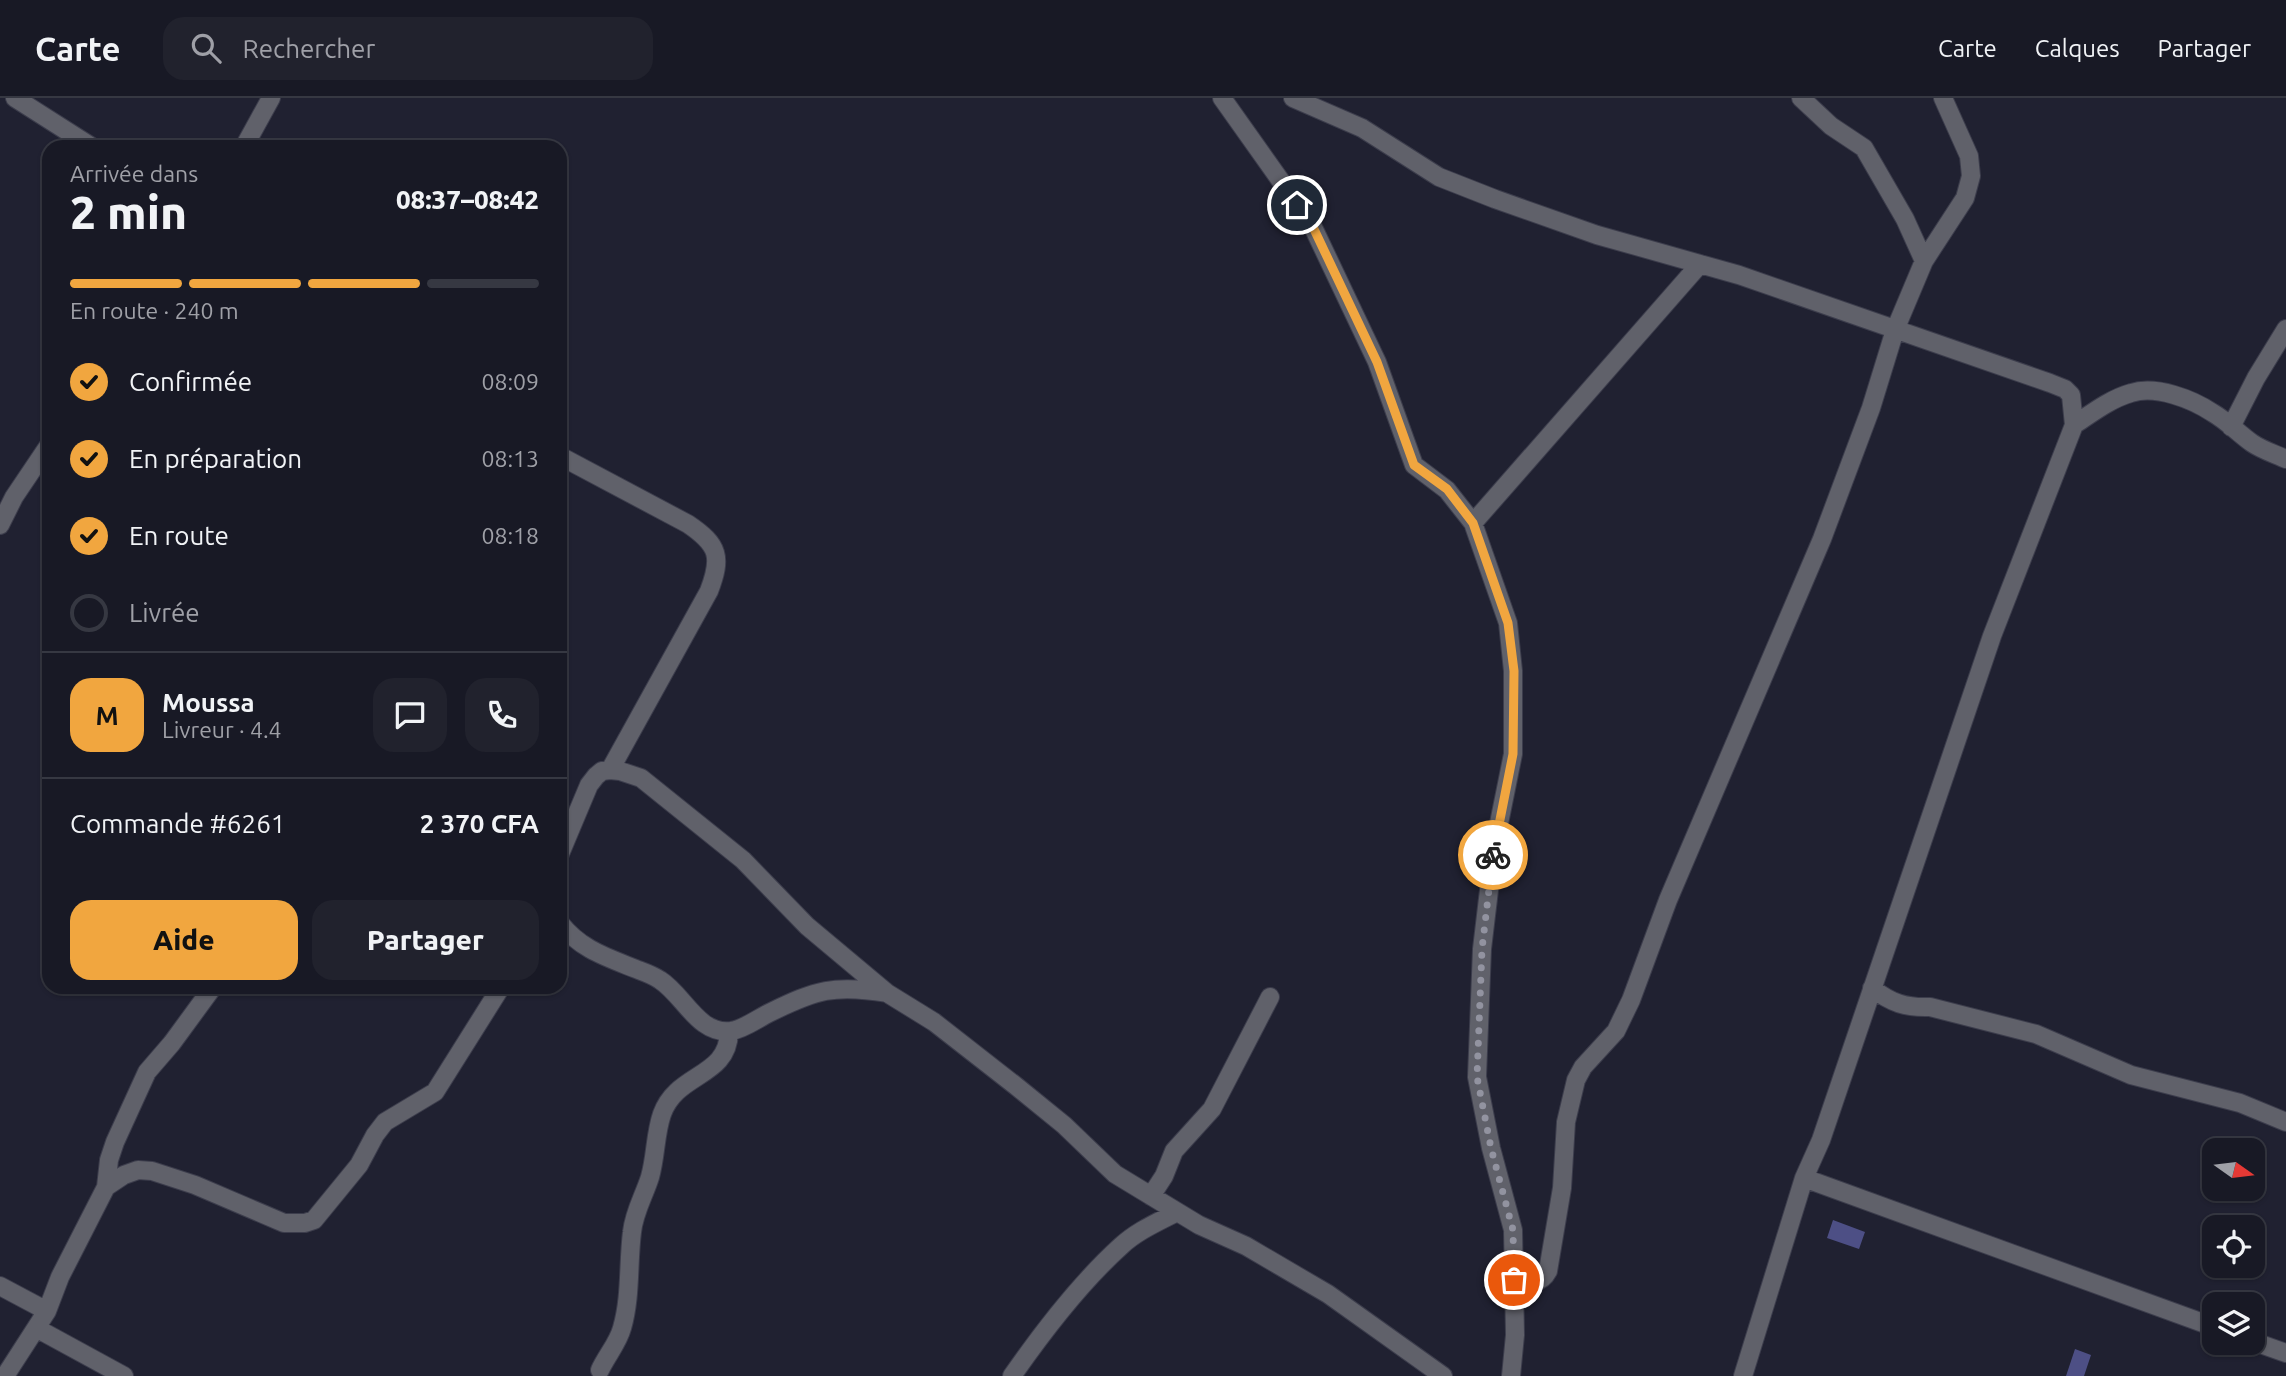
<!DOCTYPE html>
<html lang="fr">
<head>
<meta charset="utf-8">
<style>
	:root { --surface:#181925; --page:#21222d; --text:#f1f3f6; --muted:#9fa0a7; --line:#363842; --accent:#f1a63f }
	body { margin:0; font-family:Ubuntu,sans-serif; background:var(--page); color:var(--text); height:100vh; display:flex; flex-direction:column; font-size:26px; white-space:nowrap }
	* { box-sizing:border-box; margin:0 }
	p { font-size:23px; color:var(--muted) }
	.icon { flex:none; width:38px; height:38px; fill:none; stroke:currentColor; stroke-width:2; stroke-linecap:round; stroke-linejoin:round }
	.map { position:relative; flex:1; overflow:hidden }
	.panel { position:absolute; left:42px; top:42px; width:525px; height:854px; display:flex; flex-direction:column; background:var(--surface); border-radius:21px; box-shadow:0 2px 5px #0004,0 0 0 2px var(--line) }
	.panel>* { flex:none }
	.needle { width:46px; rotate:104deg }
	.tools { position:absolute; left:2202px; top:1040px; display:grid; gap:14px }
	.tools a { display:grid; place-items:center; width:63px; height:63px; border-radius:14px; background:var(--surface); box-shadow:0 2px 5px #0004,0 0 0 2px var(--line); font-size:35px }
	.pin { position:absolute; display:grid; place-items:center; width:60px; height:60px; color:#fff; margin:-30px; border:4px solid #fff; border-radius:50%; box-shadow:0 2px 7px #0007 }
	.courier { position:absolute; display:grid; place-items:center; width:70px; height:70px; margin:-35px; border:5px solid #f1a63f; border-radius:50%; background:#fff; color:#222; box-shadow:0 2px 9px #0007 }
	.headline em { font-style:normal; font-weight:800 }
	.headline div { display:flex; flex-direction:column-reverse }
	.headline { display:flex; align-items:center; justify-content:space-between; height:119px; padding:0 28px }
	h1 { font-size:46px; font-weight:800; line-height:52px }
	.bar { display:grid; grid-template-columns:repeat(4,1fr); gap:10px 7px; align-content:center; height:84px; padding:0 28px }
	.bar i { height:9px; border-radius:5px; background:var(--line) }
	.bar .selected { background:var(--accent) }
	.bar p { grid-column:span 4 }
	.line { display:flex; align-items:center; gap:18px; padding:0 28px; border-top:2px solid var(--line) }
	.line div { flex:1 }
	.round { display:grid; place-items:center; flex:none; width:74px; height:74px; border-radius:21px; background:var(--page) }
	ol { padding:0 28px; list-style:none }
	li { display:flex; align-items:center; gap:21px; height:77px }
	li p { margin-inline-start:auto }
	li .icon { padding:7px; border-radius:50%; background:var(--accent); color:#111; stroke-width:4 }
	li:last-child { color:var(--muted) }
	li i { width:38px; height:38px; border:4px solid var(--line); border-radius:50% }
	.button { display:flex; gap:14px; margin-top:auto; padding:14px 28px }
	.button a { flex:1; height:80px; border-radius:21px; background:var(--accent); color:#111; font-size:28px; font-weight:800; line-height:80px; text-align:center }
	.button a+a { background:var(--page); color:var(--text) }
	header { display:flex; align-items:center; gap:42px; box-sizing:border-box; height:98px; padding:0 35px; background:var(--surface); border-bottom:2px solid var(--line) }
	header strong { font-size:33px }
	nav { display:flex; gap:38px; margin-inline-start:auto; font-size:24px }
	.search { width:490px; height:63px; background:var(--page); display:flex; align-items:center; gap:18px; box-sizing:border-box; padding:0 24px; border-radius:21px; color:var(--muted); font-size:26px }
	.map>svg:first-child { display:block }
	.building { fill:#4d4f85 }
	.lines { fill:none; stroke-linecap:round; stroke-linejoin:round }
	.minor-casing { stroke:#3c3d4c; stroke-width:20 }
	.minor { stroke:#60616a; stroke-width:18 }
	.done { stroke:#9293a0; stroke-width:7; stroke-dasharray:0 12.6 }
	.route { stroke:#f1a63f; stroke-width:9 }
</style>
</head>
<body>
<header>
<strong>Carte</strong>
<div class="search"><svg class="icon" aria-label="search" viewBox="0 0 24 24"><circle cx="10" cy="10" r="6"/><path d="M15 15l6 6"/></svg>Rechercher</div>
<nav><a>Carte</a><a>Calques</a><a>Partager</a></nav>
</header>
<div class="map">
<svg width="2286" height="1278" viewBox="0 0 2286 1278">
	<rect width="100%" height="100%" fill="#202131"/>
	<path class="building" d="M 1833,1122 L 1865,1134 L 1859,1151 L 1827,1140 Z
		M 2075,1251 L 2091,1257 L 2084,1278 L 2066,1278 Z"/>
	<g class="lines">
		<g class="minor-casing">
			<path id="minor" d="M 15,0 L 92,49
				M 1222,0 L 1312,127 L 1377,264 L 1414,367 L 1447,392 L 1473,425 L 1508,525 L 1513,573 L 1513,656 L 1494,750 L 1482,851 L 1477,979 L 1491,1050 L 1513,1132 L 1515,1237 L 1511,1278
				M 1293,0 L 1362,30 L 1439,79 L 1495,101 L 1597,137 L 1739,177 L 2050,285 L 2065,291 L 2071,297 L 2074,327 L 1992,538 L 1821,1042 L 1804,1080 L 1743,1278
				M 1801,0 L 1831,28 L 1864,50 L 1905,121 L 1924,163
				M 244,49 L 271,0
				M 2074,327 C 2092,315 2110,301 2131,295 C 2156,287 2192,301 2213,315 C 2227,323 2238,335 2252,345 C 2262,352 2275,356 2286,361
				M 2231,329 L 2256,280 L 2286,231
				M 560,358 L 688,426 C 719,447 722,459 709,493 L 610,672
				M 1473,425 L 1700,166
				M 0,427 L 14,399 L 49,347
				M 560,756 L 589,687 L 596,678 L 602,673 L 610,672 L 620,673 L 641,680 L 743,762 L 807,828 L 887,895 L 934,924 L 1016,988 L 1064,1027 L 1115,1076 L 1199,1127 L 1246,1148 L 1328,1196 L 1443,1278
				M 560,825 C 580,851 606,859 636,871 C 644,874 653,877 660,882 C 684,897 698,937 731,933 C 744,931 757,921 769,915 C 816,892 834,886 887,895
				M 1872,890 C 1891,905 1906,910 1930,909 L 2036,936 L 2131,977 L 2240,1005 L 2286,1024
				M 1804,1080 L 2214,1229
				M 106,1089 L 109,1062 L 115,1044 L 147,974 L 172,945 L 213,889
				M 1151,1098 L 1164,1078 L 1174,1053 L 1212,1011 L 1270,899
				M 1514,1182 C 1528,1184 1540,1188 1548,1173 L 1562,1090 L 1566,1024 L 1576,982 L 1583,969 L 1616,933 L 1631,902 L 1668,802 L 1822,441 L 1871,310 L 1895,232 L 1924,163 L 1965,100 L 1971,78 L 1969,58 L 1943,0
				M 0,1188 L 47,1213
				M 36,1230 L 124,1278
				M 2252,1243 L 2286,1255
				M 600,1272 C 607,1257 618,1245 622,1230 C 631,1199 628,1166 632,1134 C 634,1114 644,1098 650,1079 C 656,1058 655,1036 662,1016 C 677,974 728,980 729,934
				M 5,1278 L 47,1213 L 60,1179 L 106,1089 L 124,1077 L 138,1072 L 152,1073 L 195,1087 L 284,1125 L 305,1125 L 314,1122 L 359,1067 L 375,1037 L 385,1024 L 435,994 L 501,889
				M 1012,1278 C 1044,1232 1079,1186 1121,1148 C 1137,1133 1158,1124 1177,1114"/>
		</g>
		<use href="#minor" class="minor"/>
	</g>
	<g class="lines">
		<path class="done" d="M 1493,757 L 1482,851 L 1477,979 L 1491,1050 L 1513,1132 L 1514,1182"/>
		<path class="route" d="M 1297,107 L 1312,127 L 1377,264 L 1414,367 L 1447,391 L 1473,425 L 1508,525 L 1514,573 L 1513,656 L 1493,757"/>
	</g>
</svg>
<div class="tools">
<a><svg class="needle" viewBox="-14 -14 28 28"><path d="M0-13l5 13h-10z" fill="#e53935"/><path d="M0 13l5-13h-10z" fill="#9fa0a7"/></svg></a>
<a><svg class="icon" aria-label="locate" viewBox="0 0 24 24"><circle cx="12" cy="12" r="6"/><path d="M12 2v4M12 18v4M2 12h4M18 12h4"/></svg></a>
<a><svg class="icon" aria-label="layers" viewBox="0 0 24 24"><path d="M12 4l9 5-9 5-9-5zM3 14l9 5 9-5"/></svg></a>
</div>
<div class="pin" style="left:1514px;top:1182px;background:#ea580c"><svg class="icon" aria-label="bag" viewBox="0 0 24 24"><path d="M5 8h14l-1 12H6zM9 8a3 3 0 0 1 6 0"/></svg></div>
<div class="pin" style="left:1297px;top:107px;background:#1f2937"><svg class="icon" aria-label="home" viewBox="0 0 24 24"><path d="M3 11l9-7 9 7M6 9v11h12V9"/></svg></div>
<div class="courier" style="left:1493px;top:757px"><svg class="icon" aria-label="bike" viewBox="0 0 24 24"><circle cx="6" cy="16" r="4"/><circle cx="18" cy="16" r="4"/><path d="M6 16l4-8h5l3 8M10 8l3 8H6M13 5h3"/></svg></div>
<section class="panel">
<div class="headline"><div><h1>2 min</h1><p>Arrivée dans</p></div><em>08:37–08:42</em></div>
<div class="bar"><i class="selected"></i><i class="selected"></i><i class="selected"></i><i></i><p>En route · 240 m</p></div>
<ol>
<li><svg class="icon" aria-label="check" viewBox="0 0 24 24"><path d="M5 12l5 5 9-10"/></svg>Confirmée<p>08:09</p></li>
<li><svg class="icon" aria-label="check" viewBox="0 0 24 24"><path d="M5 12l5 5 9-10"/></svg>En préparation<p>08:13</p></li>
<li><svg class="icon" aria-label="check" viewBox="0 0 24 24"><path d="M5 12l5 5 9-10"/></svg>En route<p>08:18</p></li>
<li><i></i>Livrée</li>
</ol>
<div class="line" style="height:126px"><b class="round" style="background:var(--accent);color:#111">M</b><div><b>Moussa</b><p>Livreur · 4.4</p></div><a class="round"><svg class="icon" aria-label="chat" viewBox="0 0 24 24"><path d="M4 5h16v11H9l-5 4z"/></svg></a><a class="round"><svg class="icon" aria-label="phone" viewBox="0 0 24 24"><path d="M5 4h4l2 5-3 2q2 4 5 5l2-3 5 2v4C11 20 4 13 5 4z"/></svg></a></div>
<div class="line" style="height:91px"><div>Commande #6261</div><b>2 370 CFA</b></div>
<div class="button"><a>Aide</a><a>Partager</a></div>
</section>
</div>
</body>
</html>
